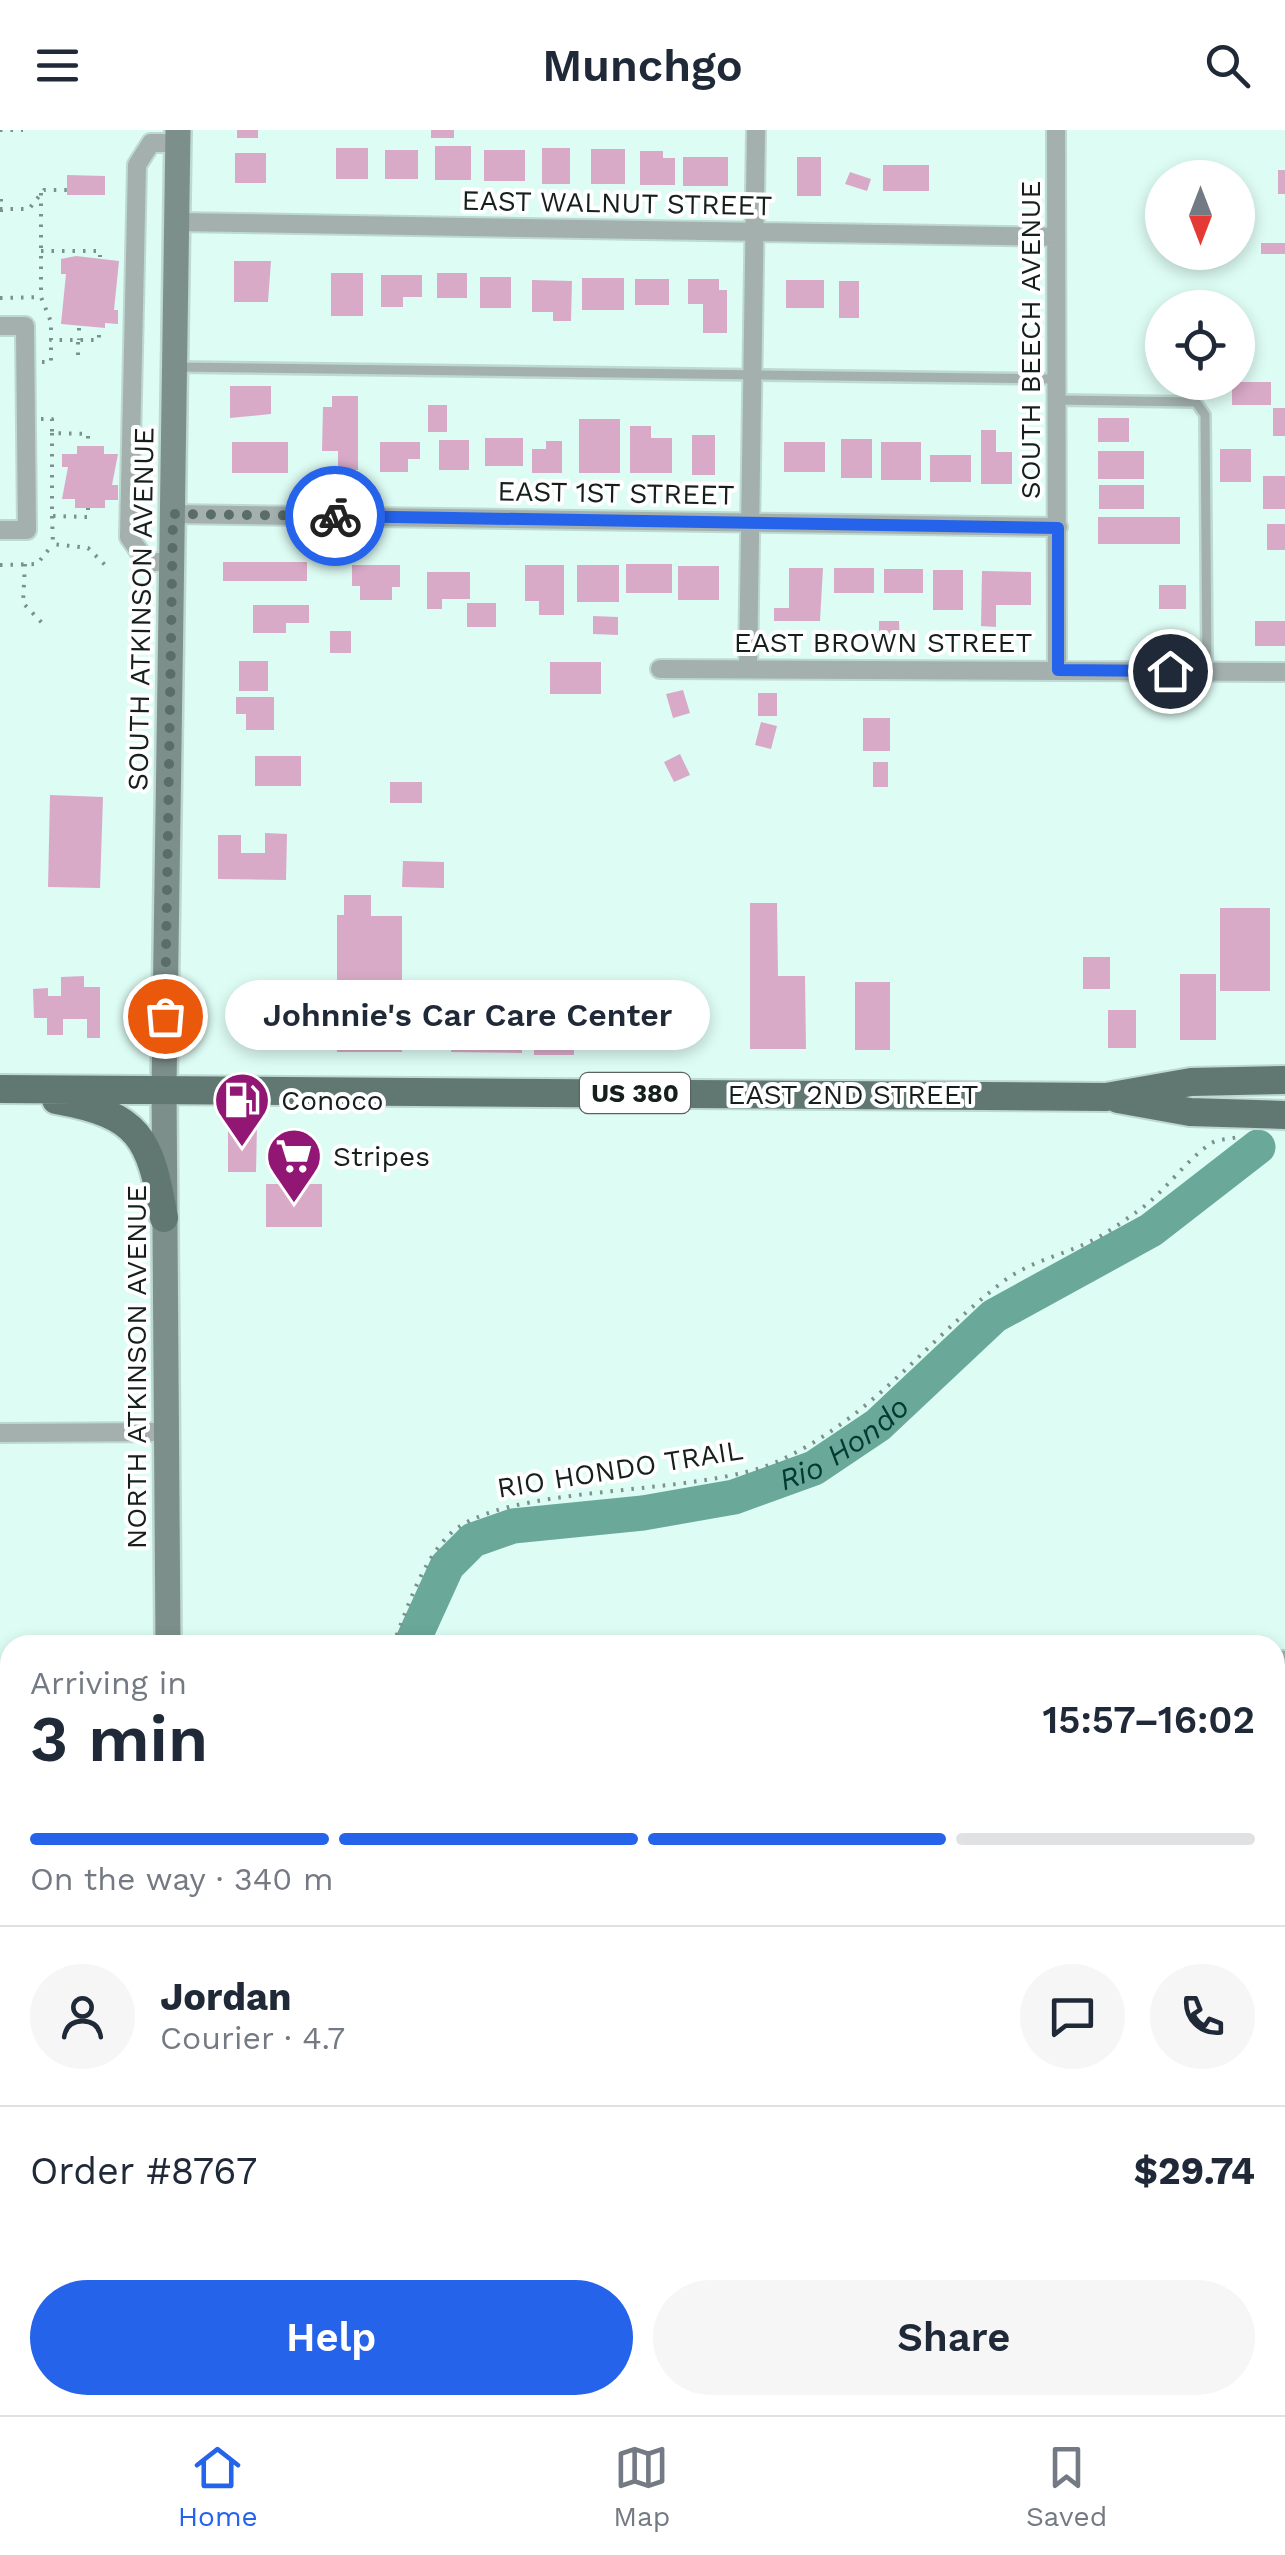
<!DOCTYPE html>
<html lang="en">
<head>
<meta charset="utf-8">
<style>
	:root { --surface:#fff; --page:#f6f6f7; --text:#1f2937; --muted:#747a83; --line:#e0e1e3; --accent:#2563eb }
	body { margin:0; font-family:"Work Sans",sans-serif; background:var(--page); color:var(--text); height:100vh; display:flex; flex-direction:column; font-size:38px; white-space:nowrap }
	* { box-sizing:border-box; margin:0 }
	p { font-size:32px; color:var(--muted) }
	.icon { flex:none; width:55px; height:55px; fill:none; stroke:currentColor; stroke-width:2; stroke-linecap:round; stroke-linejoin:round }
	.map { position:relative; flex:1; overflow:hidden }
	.side { position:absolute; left:0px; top:1505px; width:1285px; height:780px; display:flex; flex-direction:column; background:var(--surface); border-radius:30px 30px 0 0; box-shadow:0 5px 15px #0003 }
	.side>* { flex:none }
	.needle { width:65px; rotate:180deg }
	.controls { position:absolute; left:1145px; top:30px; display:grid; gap:20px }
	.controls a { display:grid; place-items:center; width:110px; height:110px; border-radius:50%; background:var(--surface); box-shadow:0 5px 15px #0003; font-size:50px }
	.pin { position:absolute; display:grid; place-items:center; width:85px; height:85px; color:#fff; margin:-42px; border:5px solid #fff; border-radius:50%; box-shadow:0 2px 10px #0007 }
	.courier { position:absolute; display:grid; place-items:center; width:100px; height:100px; margin:-50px; border:8px solid #2563eb; border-radius:50%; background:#fff; color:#222; box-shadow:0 2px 12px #0007 }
	.bubble { position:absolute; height:70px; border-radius:35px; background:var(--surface); box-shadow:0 5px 15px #0003; font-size:32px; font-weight:600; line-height:70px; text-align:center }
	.head em { font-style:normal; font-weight:600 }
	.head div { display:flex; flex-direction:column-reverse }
	.head { display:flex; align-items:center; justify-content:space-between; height:170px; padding:0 30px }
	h1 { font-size:65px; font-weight:600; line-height:75px }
	.bar { display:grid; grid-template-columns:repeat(4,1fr); gap:15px 10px; align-content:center; height:120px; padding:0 30px }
	.bar i { height:12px; border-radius:8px; background:var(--line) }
	.bar .active { background:var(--accent) }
	.bar p { grid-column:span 4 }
	.line { display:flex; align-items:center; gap:25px; padding:0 30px; border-top:2px solid var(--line) }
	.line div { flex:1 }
	.round { display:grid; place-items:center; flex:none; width:105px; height:105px; border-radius:52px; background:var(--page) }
	.button { display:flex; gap:20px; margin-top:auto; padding:20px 30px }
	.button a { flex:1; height:115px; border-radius:60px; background:var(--accent); color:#fff; font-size:40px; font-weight:600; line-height:115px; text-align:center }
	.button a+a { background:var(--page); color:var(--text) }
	header { display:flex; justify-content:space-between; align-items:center; height:130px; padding:0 30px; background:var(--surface); font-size:45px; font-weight:600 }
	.menu { display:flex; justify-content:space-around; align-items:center; height:140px; border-top:2px solid var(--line); background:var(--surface); font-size:28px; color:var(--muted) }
	.menu a { display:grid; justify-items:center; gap:5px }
	.menu .active { color:var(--accent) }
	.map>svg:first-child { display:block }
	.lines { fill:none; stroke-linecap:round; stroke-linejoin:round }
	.river { stroke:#6aa89a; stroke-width:35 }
	.building { fill:#d9aac8 }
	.service-casing { stroke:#bdd9d2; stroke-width:14 }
	.minor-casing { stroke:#bdd9d2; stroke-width:22 }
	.tertiary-casing { stroke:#bdd9d2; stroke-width:28 }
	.secondary-casing { stroke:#bdd9d2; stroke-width:30 }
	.primary-casing { stroke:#bdd9d2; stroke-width:32 }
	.path { stroke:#7c918b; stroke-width:4; stroke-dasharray:2.5 8; stroke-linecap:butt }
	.service { stroke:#a3b0ad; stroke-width:9 }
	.minor { stroke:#a3b0ad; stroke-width:18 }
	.tertiary { stroke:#a3b0ad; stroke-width:22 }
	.secondary { stroke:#7d8f8b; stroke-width:25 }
	.primary { stroke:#617872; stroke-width:28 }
	.done { stroke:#5b6d68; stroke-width:10; stroke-dasharray:0 18 }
	.route { stroke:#2563eb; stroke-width:12 }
	.labels { text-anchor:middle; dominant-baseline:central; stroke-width:8; stroke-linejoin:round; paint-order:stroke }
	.shield { fill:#fff; stroke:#5b6361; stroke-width:2.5 }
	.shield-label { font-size:25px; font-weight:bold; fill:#15201d }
	.street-label { font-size:28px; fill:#15201d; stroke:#fff }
	.poi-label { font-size:28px; fill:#15201d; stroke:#fff; text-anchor:start }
	.water-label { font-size:30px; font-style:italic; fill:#003a31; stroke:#fff }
</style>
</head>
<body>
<header><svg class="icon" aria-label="menu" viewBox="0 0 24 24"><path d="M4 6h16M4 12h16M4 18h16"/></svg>Munchgo<svg class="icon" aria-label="search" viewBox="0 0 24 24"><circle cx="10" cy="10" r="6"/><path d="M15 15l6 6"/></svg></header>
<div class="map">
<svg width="1285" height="2285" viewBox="0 0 1285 2285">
	<rect width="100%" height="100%" fill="#ddfcf4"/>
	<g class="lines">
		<g class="river">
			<path id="s1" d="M 411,1515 L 447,1436 L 473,1410 L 513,1396 L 643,1383 L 734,1367 L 814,1338 L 878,1295 L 994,1186 L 1151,1100 L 1258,1017"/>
			<path d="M 0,1965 L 10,1958"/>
		</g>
	</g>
	<path class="building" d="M 237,0 L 258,0 L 258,8 L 237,8 Z
		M 431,0 L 454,0 L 454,8 L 431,8 Z
		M 435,16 L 471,16 L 471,50 L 435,50 Z
		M 336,18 L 368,18 L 368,49 L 336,49 Z
		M 542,18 L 570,18 L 570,54 L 542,54 Z
		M 591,19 L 625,19 L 625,54 L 591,54 Z
		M 385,20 L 418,20 L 418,49 L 385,49 Z
		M 484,20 L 525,20 L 525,51 L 484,51 Z
		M 640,21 L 663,21 L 663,28 L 675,28 L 675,55 L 640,55 Z
		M 235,23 L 266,23 L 266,53 L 235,53 Z
		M 683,27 L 728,27 L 728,56 L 683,56 Z
		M 797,27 L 821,27 L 821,66 L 797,66 Z
		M 883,35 L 929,35 L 929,61 L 883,61 Z
		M 1278,40 L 1285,40 L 1285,64 L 1278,64 Z
		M 850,42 L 871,49 L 867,61 L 845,54 Z
		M 67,45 L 105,46 L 105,65 L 67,65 Z
		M 1261,113 L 1285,113 L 1285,124 L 1261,124 Z
		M 76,126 L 119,131 L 114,180 L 118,180 L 118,194 L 105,193 L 105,198 L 61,194 L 66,144 L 61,144 L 61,129 Z
		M 234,131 L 271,131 L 268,172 L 234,172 Z
		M 331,143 L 363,143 L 363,186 L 331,186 Z
		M 437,143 L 467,143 L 467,168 L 437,168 Z
		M 381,145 L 422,145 L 422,167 L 403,167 L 403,177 L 381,177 Z
		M 480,147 L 511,147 L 511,178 L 480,178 Z
		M 582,148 L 624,148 L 624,180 L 582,180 Z
		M 635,149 L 669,149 L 669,175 L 635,175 Z
		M 688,149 L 719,149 L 719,160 L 727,160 L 727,203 L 703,203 L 703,174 L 688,174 Z
		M 532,150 L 572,151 L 571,191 L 553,191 L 553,182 L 532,182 Z
		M 786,150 L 824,150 L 824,178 L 786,178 Z
		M 839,151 L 859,151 L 859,188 L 839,188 Z
		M 1232,252 L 1271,252 L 1271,275 L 1232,275 Z
		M 230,256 L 271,256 L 271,284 L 230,288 Z
		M 332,266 L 358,266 L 358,340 L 338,340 L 338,321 L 322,321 L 323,277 L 332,277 Z
		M 428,275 L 447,275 L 447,302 L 428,302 Z
		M 1273,278 L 1285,278 L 1285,306 L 1273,306 Z
		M 1098,288 L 1129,288 L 1129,312 L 1098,312 Z
		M 579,289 L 620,289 L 620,343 L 579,343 Z
		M 630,296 L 651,296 L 651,308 L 672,308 L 672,343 L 630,343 Z
		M 981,300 L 996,300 L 996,322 L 1012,322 L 1012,354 L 981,354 Z
		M 692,305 L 715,305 L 715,345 L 692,345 Z
		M 485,308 L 523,308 L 523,336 L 485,336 Z
		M 841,309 L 872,309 L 872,348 L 841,348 Z
		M 439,310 L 469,310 L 469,340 L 439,340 Z
		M 546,311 L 562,311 L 562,343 L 532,343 L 532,319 L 546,319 Z
		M 232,312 L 288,312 L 288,343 L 232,343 Z
		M 380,312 L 420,312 L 420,329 L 408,329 L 408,342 L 380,342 Z
		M 784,312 L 825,312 L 825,342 L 784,342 Z
		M 881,312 L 921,312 L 921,350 L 881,350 Z
		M 77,316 L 104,316 L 104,324 L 118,324 L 112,355 L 118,355 L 118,370 L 105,370 L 105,378 L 75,378 L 75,369 L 62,369 L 68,337 L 62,337 L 62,324 L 77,324 Z
		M 1220,319 L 1251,319 L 1251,352 L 1220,352 Z
		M 1098,321 L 1144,321 L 1144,349 L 1098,349 Z
		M 930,325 L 971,325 L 971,352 L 930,352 Z
		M 1263,346 L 1285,346 L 1285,379 L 1263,379 Z
		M 1099,355 L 1144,355 L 1144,379 L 1099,379 Z
		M 1098,387 L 1180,387 L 1180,414 L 1098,414 Z
		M 1267,394 L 1285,394 L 1285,420 L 1267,420 Z
		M 223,432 L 307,432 L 307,451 L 223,451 Z
		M 626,434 L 672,434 L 672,463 L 626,463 Z
		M 352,435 L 400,435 L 400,457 L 392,457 L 392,470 L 360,470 L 360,456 L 352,456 Z
		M 525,435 L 564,435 L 564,485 L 539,485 L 539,471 L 525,471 Z
		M 577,435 L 619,435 L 619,472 L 577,472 Z
		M 678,436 L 719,436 L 719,470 L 678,470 Z
		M 789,438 L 823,438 L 820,491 L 774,491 L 774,478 L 789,478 Z
		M 834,438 L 874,438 L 874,463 L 834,463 Z
		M 884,439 L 923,439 L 923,463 L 884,463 Z
		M 933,440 L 963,440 L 963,480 L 933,480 Z
		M 982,441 L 1031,442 L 1031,475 L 996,475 L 996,497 L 981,496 Z
		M 427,442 L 470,442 L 470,469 L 442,469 L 442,479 L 427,479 Z
		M 1159,455 L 1186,455 L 1186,479 L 1159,479 Z
		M 467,473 L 496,473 L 496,497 L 467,497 Z
		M 253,475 L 309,475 L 309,493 L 286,493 L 286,503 L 253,503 Z
		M 593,486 L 618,487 L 618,505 L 593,504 Z
		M 879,491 L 899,491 L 900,517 L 879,518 Z
		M 1255,491 L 1285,491 L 1285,516 L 1255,516 Z
		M 330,501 L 351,501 L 351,523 L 330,523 Z
		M 239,531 L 268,531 L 268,561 L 239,561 Z
		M 550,532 L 601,532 L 601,564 L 550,564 Z
		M 683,560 L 690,583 L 673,588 L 666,564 Z
		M 758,563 L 777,563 L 777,586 L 758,586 Z
		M 236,567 L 274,567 L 274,600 L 246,600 L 246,584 L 236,584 Z
		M 863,588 L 890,588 L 890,621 L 863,621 Z
		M 761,592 L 777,596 L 771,619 L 755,615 Z
		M 680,624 L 690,645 L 674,652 L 664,632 Z
		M 255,626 L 301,626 L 301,656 L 255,656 Z
		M 873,632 L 888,632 L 888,657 L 873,657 Z
		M 390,652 L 422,652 L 422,673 L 390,673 Z
		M 50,665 L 103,667 L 100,758 L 48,757 Z
		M 265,703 L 287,704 L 286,750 L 218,749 L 218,705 L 241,705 L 241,723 L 265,723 Z
		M 403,731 L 444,732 L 444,758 L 402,757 Z
		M 344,765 L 371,765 L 371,786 L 402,786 L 402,922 L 337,922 L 337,785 L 344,785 Z
		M 750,773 L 777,773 L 778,846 L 805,846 L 806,919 L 750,919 Z
		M 1220,778 L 1270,778 L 1270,861 L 1220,861 Z
		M 1083,827 L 1110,827 L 1110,859 L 1083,859 Z
		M 1180,844 L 1216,844 L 1216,910 L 1180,910 Z
		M 84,846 L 84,857 L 100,857 L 100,908 L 87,908 L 87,889 L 63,889 L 63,905 L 47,905 L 47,888 L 34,888 L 33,859 L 48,858 L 48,866 L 61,866 L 61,847 Z
		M 855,852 L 890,852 L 890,920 L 855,920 Z
		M 459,864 L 523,864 L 522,923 L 451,922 Z
		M 1108,880 L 1136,880 L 1136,918 L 1108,918 Z
		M 534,897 L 574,897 L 574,925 L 534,925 Z
		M 228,995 L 257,995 L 256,1042 L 228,1042 Z
		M 266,1054 L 322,1054 L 322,1097 L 266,1097 Z
		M 1275,2137 L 1285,2137 L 1285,2178 L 1275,2178 Z"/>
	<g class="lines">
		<g class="service-casing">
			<path id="service" d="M 175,237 L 1057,249
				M 1057,270 L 1196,272 L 1205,285 L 1207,541
				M 1275,1898 L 1285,1898
				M 1275,2229 L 1285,2229
				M 329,2285 L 329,2275"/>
		</g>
		<g class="minor-casing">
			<path id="minor" d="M 1056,0 L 1057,539
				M 177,92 L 1056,107
				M 0,196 L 25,196 L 27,400 L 0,400
				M 173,384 L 1058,397
				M 172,432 L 147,432 L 129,407 L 137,35 L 151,13 L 177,13
				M 660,539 L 1285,542
				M 748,539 L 756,0
				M 0,1303 L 165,1302
				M 1275,1530 L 1285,1530
				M 0,1759 L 10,1759"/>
		</g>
		<g class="tertiary-casing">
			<path id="tertiary" d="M 1275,2075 L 1285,2075"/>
		</g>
		<g class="secondary-casing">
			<path id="secondary" d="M 168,1515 L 164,958 L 178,0
				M 178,2285 L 179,2275"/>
		</g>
		<g class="primary-casing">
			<path id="primary" d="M 0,959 L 1106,967 L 1191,952 L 1285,950
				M 1118,969 L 1190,982 L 1285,985
				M 56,970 C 140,985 150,1007 164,1088"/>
		</g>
		<path class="path" d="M 0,0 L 23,0
			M 41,63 L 41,167 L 51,192 L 51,210 L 99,210 L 99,198
			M 1,69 L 1,85
			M 0,79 L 29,79 L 44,60 L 67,60
			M 41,121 L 100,121 L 100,127
			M 0,168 L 41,167
			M 79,198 L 79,210
			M 78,212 L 78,228
			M 42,232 L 51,232 L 51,210
			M 41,289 L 52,289 L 52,303 L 88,304 L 88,316
			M 52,303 L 52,386 L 88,387 L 88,378
			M 52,386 L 53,414 L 88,418 L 107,437
			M 25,434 L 23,473 L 46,497
			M 0,435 L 37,434 L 53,414
			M 393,1515 C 407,1479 420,1436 447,1407 C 499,1351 699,1369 781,1330 C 877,1284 924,1212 1004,1151 C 1029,1132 1059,1126 1087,1113 C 1105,1105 1122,1092 1138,1081 C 1165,1062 1183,1033 1210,1014 C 1217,1009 1230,1009 1238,1007"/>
		<use href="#service" class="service"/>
		<use href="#minor" class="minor"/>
		<use href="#tertiary" class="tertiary"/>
		<use href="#secondary" class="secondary"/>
		<use href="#primary" class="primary"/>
	</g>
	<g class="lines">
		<path class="done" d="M 165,886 L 173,384 L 335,386"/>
		<path class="route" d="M 335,386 L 1058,398 L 1058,540 L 1170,541"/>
	</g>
	<defs>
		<g id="fuel-pin" transform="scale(2.875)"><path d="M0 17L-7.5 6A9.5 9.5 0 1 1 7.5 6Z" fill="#921774" stroke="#fff"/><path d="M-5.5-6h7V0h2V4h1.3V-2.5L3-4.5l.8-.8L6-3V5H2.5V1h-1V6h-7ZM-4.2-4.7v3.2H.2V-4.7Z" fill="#fff"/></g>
		<g id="supermarket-pin" transform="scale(2.875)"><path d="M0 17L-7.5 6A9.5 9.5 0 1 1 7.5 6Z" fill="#921774" stroke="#fff"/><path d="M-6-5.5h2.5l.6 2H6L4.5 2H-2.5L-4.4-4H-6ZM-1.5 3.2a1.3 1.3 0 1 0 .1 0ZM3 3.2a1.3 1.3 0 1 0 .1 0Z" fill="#fff"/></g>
	</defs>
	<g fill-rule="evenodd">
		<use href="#fuel-pin" x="242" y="970"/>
		<use href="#supermarket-pin" x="294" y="1026"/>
	</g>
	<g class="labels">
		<rect class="shield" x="580" y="943" width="110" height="40" rx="8"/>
		<g class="shield-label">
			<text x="635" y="963">US 380</text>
		</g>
		<g class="street-label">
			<text transform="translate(617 73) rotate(1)">EAST WALNUT STREET</text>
			<text transform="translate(1030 210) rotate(-90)">SOUTH BEECH AVENUE</text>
			<text transform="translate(616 363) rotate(1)">EAST 1ST STREET</text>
			<text transform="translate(141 479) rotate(-89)">SOUTH ATKINSON AVENUE</text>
			<text x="883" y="512">EAST BROWN STREET</text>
			<text x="853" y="964">EAST 2ND STREET</text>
			<text transform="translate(136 1237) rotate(-90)">NORTH ATKINSON AVENUE</text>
			<text transform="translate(620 1339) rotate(-9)">RIO HONDO TRAIL</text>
		</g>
		<g class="poi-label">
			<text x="281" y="970">Conoco</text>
			<text x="333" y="1026">Stripes</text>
		</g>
		<g class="water-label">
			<text stroke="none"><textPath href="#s1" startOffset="512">Rio Hondo</textPath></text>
		</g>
	</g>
</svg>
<div class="controls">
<a><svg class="needle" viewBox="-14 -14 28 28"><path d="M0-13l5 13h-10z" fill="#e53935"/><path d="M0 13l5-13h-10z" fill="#747a83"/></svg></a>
<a><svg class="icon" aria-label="locate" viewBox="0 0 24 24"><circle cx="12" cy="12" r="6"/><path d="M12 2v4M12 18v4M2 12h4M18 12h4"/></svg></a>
</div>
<div class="pin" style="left:165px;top:886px;background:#ea580c"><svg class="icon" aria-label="bag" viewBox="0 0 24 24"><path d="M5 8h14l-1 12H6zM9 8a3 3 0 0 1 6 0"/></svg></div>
<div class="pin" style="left:1170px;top:541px;background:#1f2937"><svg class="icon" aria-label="home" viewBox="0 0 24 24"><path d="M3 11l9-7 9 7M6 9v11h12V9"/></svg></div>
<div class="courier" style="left:335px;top:386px"><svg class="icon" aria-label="bike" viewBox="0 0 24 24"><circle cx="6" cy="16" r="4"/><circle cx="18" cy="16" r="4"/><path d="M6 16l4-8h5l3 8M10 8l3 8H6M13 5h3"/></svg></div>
<div class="bubble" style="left:225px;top:850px;width:485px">Johnnie's Car Care Center</div>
<section class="side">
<div class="head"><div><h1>3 min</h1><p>Arriving in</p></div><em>15:57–16:02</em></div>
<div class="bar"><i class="active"></i><i class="active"></i><i class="active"></i><i></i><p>On the way · 340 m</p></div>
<div class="line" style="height:180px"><a class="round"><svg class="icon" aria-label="person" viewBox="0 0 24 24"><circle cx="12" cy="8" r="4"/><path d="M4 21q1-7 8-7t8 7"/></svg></a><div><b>Jordan</b><p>Courier · 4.7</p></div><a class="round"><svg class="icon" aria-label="chat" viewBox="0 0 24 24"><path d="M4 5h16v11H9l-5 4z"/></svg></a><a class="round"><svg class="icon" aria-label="phone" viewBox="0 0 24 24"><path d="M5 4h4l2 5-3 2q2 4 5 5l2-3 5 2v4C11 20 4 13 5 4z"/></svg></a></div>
<div class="line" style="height:130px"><div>Order #8767</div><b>$29.74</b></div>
<div class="button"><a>Help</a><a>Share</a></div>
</section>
</div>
<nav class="menu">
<a class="active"><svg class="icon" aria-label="home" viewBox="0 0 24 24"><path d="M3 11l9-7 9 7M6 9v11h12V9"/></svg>Home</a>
<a><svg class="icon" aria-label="map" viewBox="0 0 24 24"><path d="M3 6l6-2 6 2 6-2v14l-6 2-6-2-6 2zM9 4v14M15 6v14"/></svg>Map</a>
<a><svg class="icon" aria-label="saved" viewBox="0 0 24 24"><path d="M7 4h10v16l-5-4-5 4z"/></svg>Saved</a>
</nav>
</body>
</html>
